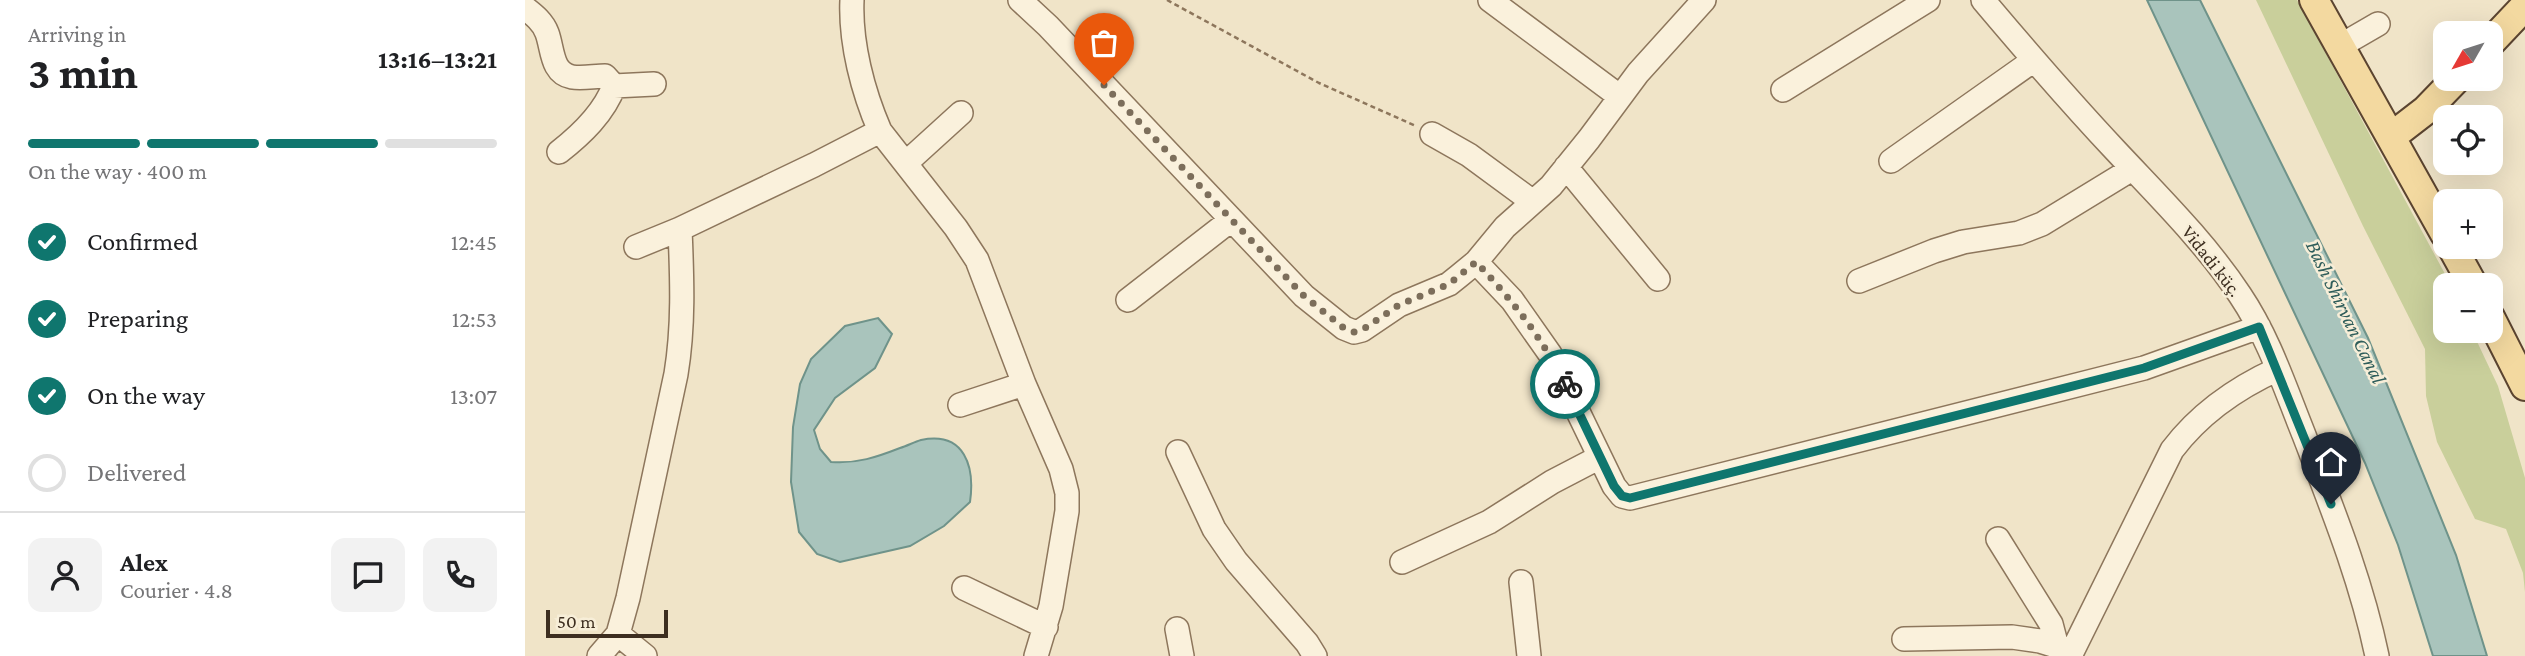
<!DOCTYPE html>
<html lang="en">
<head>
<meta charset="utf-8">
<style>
	:root { --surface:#fff; --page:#f2f2f2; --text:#202124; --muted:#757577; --line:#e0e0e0; --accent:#0f766e }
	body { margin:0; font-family:"Crimson Pro",serif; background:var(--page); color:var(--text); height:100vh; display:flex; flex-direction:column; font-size:26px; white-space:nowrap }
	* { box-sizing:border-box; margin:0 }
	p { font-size:23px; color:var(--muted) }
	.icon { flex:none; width:38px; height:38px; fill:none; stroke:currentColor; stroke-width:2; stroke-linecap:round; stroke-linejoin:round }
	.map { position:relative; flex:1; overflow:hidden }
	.panel { display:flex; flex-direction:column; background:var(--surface); width:525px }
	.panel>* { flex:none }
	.needle { width:46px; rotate:231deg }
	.buttons { position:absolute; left:1908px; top:21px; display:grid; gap:14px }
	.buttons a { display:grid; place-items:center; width:70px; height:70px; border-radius:14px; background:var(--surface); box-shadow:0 7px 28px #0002; font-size:35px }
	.scale { position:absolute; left:21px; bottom:18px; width:122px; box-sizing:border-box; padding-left:7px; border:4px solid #3d2e20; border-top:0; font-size:19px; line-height:24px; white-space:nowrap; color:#3d2e20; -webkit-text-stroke:5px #f7eed8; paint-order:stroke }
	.pin { position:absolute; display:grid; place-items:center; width:60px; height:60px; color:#fff; margin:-72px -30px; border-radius:50% 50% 50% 0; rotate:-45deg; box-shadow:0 0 7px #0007 }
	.pin .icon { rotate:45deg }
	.courier { position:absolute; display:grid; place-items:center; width:70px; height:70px; margin:-35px; border:5px solid #0f766e; border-radius:50%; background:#fff; color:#222; box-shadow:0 2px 9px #0007 }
	.summary em { font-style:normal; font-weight:700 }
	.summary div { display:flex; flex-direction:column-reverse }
	.summary { display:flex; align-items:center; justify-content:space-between; height:119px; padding:0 28px }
	h1 { font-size:46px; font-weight:700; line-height:52px }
	.bar { display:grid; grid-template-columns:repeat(4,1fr); gap:10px 7px; align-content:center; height:84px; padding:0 28px }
	.bar i { height:9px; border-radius:5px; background:var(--line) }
	.bar .selected { background:var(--accent) }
	.bar p { grid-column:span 4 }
	.line { display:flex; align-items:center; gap:18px; padding:0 28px; border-top:2px solid var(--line) }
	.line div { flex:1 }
	.round { display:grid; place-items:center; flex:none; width:74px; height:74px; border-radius:14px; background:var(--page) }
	ol { padding:0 28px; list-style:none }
	li { display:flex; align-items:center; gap:21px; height:77px }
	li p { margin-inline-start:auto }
	li .icon { padding:7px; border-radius:50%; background:var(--accent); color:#fff; stroke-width:4 }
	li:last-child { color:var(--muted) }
	li i { width:38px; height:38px; border:4px solid var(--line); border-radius:50% }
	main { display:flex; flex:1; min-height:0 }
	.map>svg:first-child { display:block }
	.green { fill:#c9cf9b }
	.water { fill:#a9c4bc; stroke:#6f938a; stroke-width:2 }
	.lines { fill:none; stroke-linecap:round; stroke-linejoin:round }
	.minor-casing { stroke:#8d765c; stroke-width:26 }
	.major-casing { stroke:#5b4430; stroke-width:32 }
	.path { stroke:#8d765c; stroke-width:2.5; stroke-dasharray:5 3.5; stroke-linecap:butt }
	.minor { stroke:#faf1dc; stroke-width:23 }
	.major { stroke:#f3d9a0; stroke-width:28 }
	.done { stroke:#7c6e5b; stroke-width:7; stroke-dasharray:0 12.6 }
	.route { stroke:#0f766e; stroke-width:9 }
	.labels { text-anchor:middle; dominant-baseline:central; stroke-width:5; stroke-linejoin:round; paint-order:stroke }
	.street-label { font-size:19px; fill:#3d2e20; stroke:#f7eed8 }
	.water-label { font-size:21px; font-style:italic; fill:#2f5d5a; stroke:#f7eed8 }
</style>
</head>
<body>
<main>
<section class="panel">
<div class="summary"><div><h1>3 min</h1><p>Arriving in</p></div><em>13:16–13:21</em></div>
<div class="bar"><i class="selected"></i><i class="selected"></i><i class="selected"></i><i></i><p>On the way · 400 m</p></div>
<ol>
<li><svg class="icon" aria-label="check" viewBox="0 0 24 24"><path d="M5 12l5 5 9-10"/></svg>Confirmed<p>12:45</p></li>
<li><svg class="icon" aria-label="check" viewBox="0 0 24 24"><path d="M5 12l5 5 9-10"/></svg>Preparing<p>12:53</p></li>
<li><svg class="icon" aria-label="check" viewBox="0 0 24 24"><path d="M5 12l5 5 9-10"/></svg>On the way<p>13:07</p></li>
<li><i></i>Delivered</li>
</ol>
<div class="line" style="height:126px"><a class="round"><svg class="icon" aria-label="person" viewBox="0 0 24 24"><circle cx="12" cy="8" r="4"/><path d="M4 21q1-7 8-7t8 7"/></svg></a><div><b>Alex</b><p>Courier · 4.8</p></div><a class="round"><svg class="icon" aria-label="chat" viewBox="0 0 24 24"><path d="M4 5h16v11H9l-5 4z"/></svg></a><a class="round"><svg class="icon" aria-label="phone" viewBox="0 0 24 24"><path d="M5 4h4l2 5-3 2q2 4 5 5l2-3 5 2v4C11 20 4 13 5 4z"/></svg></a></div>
</section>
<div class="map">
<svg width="2000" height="656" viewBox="0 0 2000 656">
	<rect width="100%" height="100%" fill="#f0e4c8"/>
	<path class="green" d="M 1731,0 L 1772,0 L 1926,285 L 1920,285 L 1920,331 L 1947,331 L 1973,386 L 2000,478 L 2000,592 L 1998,573 L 1981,529 L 1950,519 L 1912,442 L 1901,396 L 1900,349 L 1838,226 Z"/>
	<path class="water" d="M 1622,0 L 1675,0 L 1843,338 L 1931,555 L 1962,656 L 1908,656 L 1873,545 L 1840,463 Z
		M 353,318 L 367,334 L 350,368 L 310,398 L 289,430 L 295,449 L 306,462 C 332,464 352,457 375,448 C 382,446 389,442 396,440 C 440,431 450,467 445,502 L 419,526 L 385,546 L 315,562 L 292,554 L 274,532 L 266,482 L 268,427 L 275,384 L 286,359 L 320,326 Z"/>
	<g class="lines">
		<g class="minor-casing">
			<path id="minor" d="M 327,0 C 325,43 338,92 355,131 L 431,228 L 452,260 L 499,384 L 536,469 L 542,493 L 542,511 L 526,606 L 511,656
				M 495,0 L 523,26 L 779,296 L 819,328 L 829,332 L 837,330 L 874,305 L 924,284 L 934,276 L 951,262 L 980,227 L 1026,186 L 1064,139 L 1113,73 L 1179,0
				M 965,0 L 1094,96
				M 1458,0 C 1501,51 1545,102 1591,151 C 1634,197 1680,242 1715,295 C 1744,338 1760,388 1779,435 C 1807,508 1836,579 1852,656
				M 0,8 C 9,15 18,22 22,33 C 28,49 26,73 47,77 C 57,79 70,76 80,76 L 89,86 C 79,113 57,134 34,152
				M 1815,46 L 1853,24
				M 89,86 L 129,84
				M 1258,90 L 1403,0
				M 907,134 L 944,155 L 1008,202
				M 1366,161 L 1509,60
				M 381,163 L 436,113
				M 1041,167 L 1133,279
				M 111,247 L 155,229
				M 951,262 L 987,300 L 1025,354 L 1089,486 L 1097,496 L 1105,498 L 1619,368 L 1734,327
				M 1334,281 L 1409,251 L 1438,242 L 1494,233 L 1517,224 L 1607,169
				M 603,300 L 706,220
				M 435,405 L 499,384
				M 653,452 L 689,529 L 711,561 L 782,643 L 790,656
				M 1473,539 L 1526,624 L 1532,647
				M 877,562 L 964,522 L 1027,482 L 1075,457
				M 996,582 L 1004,656
				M 439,588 L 521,627
				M 652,629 L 657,656
				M 93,634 L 103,598 L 151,374 C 159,325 157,278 155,229 L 289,165 L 355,131
				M 1379,639 L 1487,637 L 1515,641 L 1547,651
				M 74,656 L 93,634 L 120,656
				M 1545,656 L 1647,450 C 1675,413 1711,388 1753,369"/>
		</g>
		<g class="major-casing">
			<path id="major" d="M 1789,0 L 1920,234
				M 1965,43 L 2000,6
				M 1866,137 L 1901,110 L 1931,79
				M 1927,247 L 1948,285
				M 1965,317 L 2000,386"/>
		</g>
		<path class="path" d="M 642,0 L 794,83 L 891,126"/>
		<use href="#minor" class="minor"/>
		<use href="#major" class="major"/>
	</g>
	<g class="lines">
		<path class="done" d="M 579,85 L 779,296 L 819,328 L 829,332 L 837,330 L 874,305 L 924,284 L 951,262 C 988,301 1016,336 1040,384"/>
		<path class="route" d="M 1040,384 L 1089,486 L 1097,496 L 1105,498 L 1619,368 L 1734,327 L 1806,504"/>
	</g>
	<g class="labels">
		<g class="street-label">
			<text transform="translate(1687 261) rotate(52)">Vidadi küç.</text>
		</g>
		<g class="water-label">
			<text transform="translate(1821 312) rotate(64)">Bash Shirvan Canal</text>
		</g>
	</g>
</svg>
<div class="buttons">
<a><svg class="needle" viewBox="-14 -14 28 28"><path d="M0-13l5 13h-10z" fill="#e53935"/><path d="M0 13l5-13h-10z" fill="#757577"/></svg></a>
<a><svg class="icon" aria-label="locate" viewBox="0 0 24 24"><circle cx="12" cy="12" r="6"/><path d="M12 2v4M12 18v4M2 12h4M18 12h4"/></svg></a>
<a>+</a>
<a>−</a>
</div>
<div class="scale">50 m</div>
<div class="pin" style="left:579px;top:85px;background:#ea580c"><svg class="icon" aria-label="bag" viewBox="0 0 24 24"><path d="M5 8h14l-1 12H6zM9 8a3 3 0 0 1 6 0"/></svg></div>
<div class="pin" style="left:1806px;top:504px;background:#1f2937"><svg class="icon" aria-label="home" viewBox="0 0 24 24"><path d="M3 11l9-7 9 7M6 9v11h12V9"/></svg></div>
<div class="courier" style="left:1040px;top:384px"><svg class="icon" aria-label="bike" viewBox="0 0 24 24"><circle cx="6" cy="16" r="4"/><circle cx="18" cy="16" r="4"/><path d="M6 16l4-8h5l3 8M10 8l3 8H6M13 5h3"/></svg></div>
</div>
</main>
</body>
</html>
